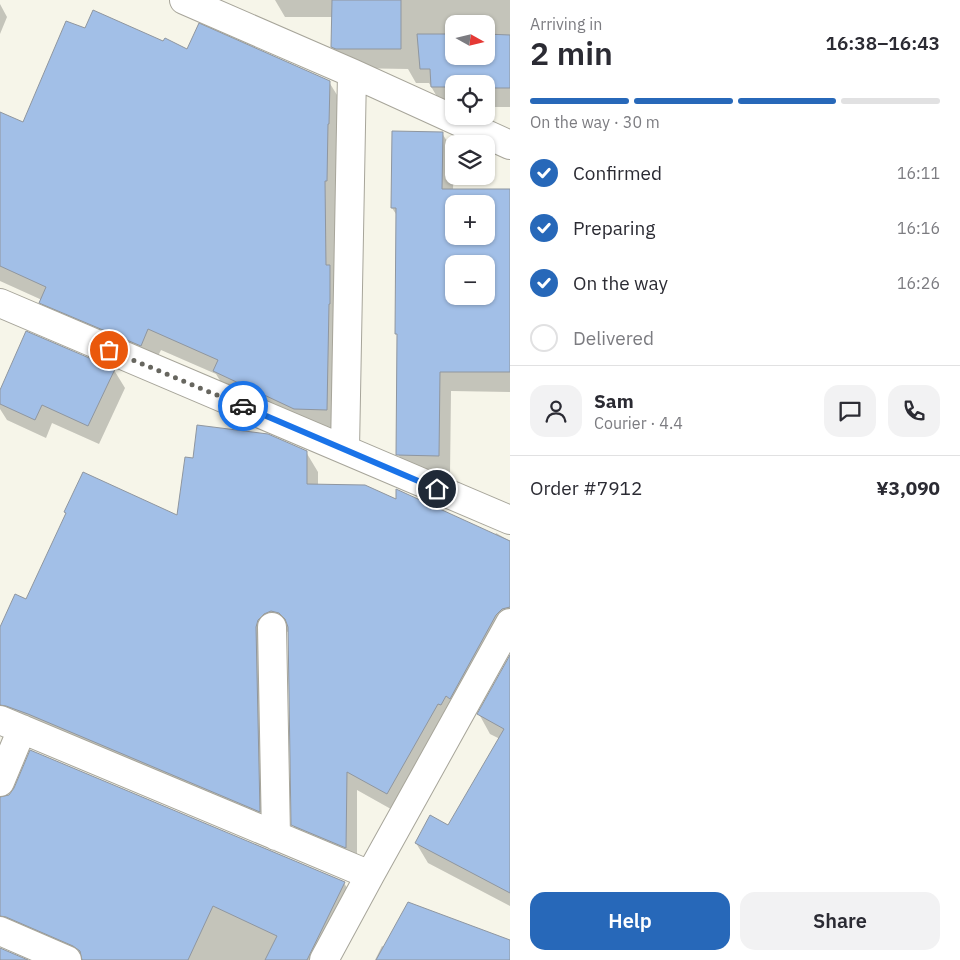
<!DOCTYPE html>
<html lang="en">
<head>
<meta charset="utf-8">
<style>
	:root { --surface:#fff; --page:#f2f2f3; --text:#2b2b33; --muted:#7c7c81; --line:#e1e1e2; --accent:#2768b9 }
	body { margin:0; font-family:"IBM Plex Sans",sans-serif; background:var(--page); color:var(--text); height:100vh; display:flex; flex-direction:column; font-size:19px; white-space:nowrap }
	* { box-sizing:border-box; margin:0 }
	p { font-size:16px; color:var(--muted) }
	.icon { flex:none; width:28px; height:28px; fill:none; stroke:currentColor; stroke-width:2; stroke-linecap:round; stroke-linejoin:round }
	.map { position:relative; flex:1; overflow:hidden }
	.panel { display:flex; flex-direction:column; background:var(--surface); width:450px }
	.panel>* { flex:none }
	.needle { width:32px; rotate:98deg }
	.tools { position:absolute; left:445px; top:15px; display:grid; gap:10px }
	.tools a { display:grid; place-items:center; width:50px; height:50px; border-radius:10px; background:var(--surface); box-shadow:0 1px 4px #0004; font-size:25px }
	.pin { position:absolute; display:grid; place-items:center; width:42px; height:42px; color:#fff; margin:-21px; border:2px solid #fff; border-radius:50%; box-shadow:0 1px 5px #0007 }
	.courier { position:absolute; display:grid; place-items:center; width:50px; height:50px; margin:-25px; border:4px solid #1a73e8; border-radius:50%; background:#fff; color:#222; box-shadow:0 1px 6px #0007 }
	.overview em { font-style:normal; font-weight:600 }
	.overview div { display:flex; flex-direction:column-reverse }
	.overview { display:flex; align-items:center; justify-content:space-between; height:85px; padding:0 20px }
	h1 { font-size:32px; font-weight:600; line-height:38px }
	.bar { display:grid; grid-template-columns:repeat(4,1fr); gap:8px 5px; align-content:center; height:60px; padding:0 20px }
	.bar i { height:6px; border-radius:4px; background:var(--line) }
	.bar .selected { background:var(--accent) }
	.bar p { grid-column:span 4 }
	.line { display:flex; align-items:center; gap:12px; padding:0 20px; border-top:1px solid var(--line) }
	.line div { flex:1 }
	.round { display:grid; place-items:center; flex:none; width:52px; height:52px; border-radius:15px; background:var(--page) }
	ol { padding:0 20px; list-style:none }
	li { display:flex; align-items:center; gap:15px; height:55px }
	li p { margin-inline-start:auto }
	li .icon { padding:5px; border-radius:50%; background:var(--accent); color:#fff; stroke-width:4 }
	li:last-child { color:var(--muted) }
	li i { width:28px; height:28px; border:2px solid var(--line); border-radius:50% }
	.cta { display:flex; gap:10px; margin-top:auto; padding:10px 20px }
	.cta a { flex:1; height:58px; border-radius:15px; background:var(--accent); color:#fff; font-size:20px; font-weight:600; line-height:58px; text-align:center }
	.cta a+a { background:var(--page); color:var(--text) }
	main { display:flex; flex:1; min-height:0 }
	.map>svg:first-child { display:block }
	.shadow { fill:#0003; fill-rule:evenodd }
	.building { fill:#a2bfe7; stroke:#8f969f; fill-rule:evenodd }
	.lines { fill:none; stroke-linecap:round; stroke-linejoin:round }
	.minor-casing { stroke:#a7a59a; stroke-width:30 }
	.minor { stroke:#fff; stroke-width:28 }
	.done { stroke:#67665f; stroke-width:5; stroke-dasharray:0 9 }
	.route { stroke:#1a73e8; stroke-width:6 }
</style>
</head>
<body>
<main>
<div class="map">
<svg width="510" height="960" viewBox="0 0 510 960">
	<rect width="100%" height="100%" fill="#f6f5e9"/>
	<path class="shadow" d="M 275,0 L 510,0 L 510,107 L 486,107 L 486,84 L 454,84 L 454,107 L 443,107 L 429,83 L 416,83 L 408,69 L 348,68 L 344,67 L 332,47 L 333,17 L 285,17 ZM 454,24 L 486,24 L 486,56 L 454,56 Z
		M 0,4 L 7,17 L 0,34 Z
		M 86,30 L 163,43 L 188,51 L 329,82 L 342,103 L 338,431 L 307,430 L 227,392 L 216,374 L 161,350 L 153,366 L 53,324 L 41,303 L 42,300 L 0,281 L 0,113 L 24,124 Z
		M 393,132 L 442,133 L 454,153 L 453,190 L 510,190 L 510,392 L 451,391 L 450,475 L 409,474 L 398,454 L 399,337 L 396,333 L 398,217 L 392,208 ZM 454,204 L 486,204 L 486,236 L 454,236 ZM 454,264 L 486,264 L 486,296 L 454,296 Z
		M 114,370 L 125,388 L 99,444 L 52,423 L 46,438 L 7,420 L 0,409 L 0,393 Z
		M 306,452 L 318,472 L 318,486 L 397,501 L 495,535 L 496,533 L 510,541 L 510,633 L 398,813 L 357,790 L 357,867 L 304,845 L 293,825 L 289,632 L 283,631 L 271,831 L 0,730 L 0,631 L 27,601 L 178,517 Z
		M 510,658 L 510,906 L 428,863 L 416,843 L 449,826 L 500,739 L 490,734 L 479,714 Z
		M 0,798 L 344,883 L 356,902 L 328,960 L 74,960 L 0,941 Z
		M 510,941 L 510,960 L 375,960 L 382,946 L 385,947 Z"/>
	<path class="building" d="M 332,0 L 401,0 L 401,49 L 336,49 L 331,47 Z
		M 93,10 L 163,41 L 165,38 L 187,49 L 199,23 L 330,81 L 329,124 L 328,124 L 327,181 L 325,181 L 326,265 L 330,265 L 330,304 L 329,304 L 327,410 L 294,409 L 213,371 L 218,360 L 148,329 L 141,346 L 39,303 L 46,287 L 0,266 L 0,112 L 23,122 L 66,21 L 85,28 Z
		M 417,34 L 454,34 L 454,56 L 486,56 L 486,34 L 510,35 L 510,88 L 486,88 L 486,84 L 454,84 L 454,87 L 431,87 L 430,69 L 420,69 Z
		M 392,131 L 443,132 L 442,189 L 510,189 L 510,372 L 440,372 L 439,456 L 396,455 L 397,334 L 395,334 L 396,208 L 391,208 ZM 454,204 L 486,204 L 486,236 L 454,236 ZM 454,264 L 486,264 L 486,296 L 454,296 Z
		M 26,331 L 115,369 L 88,426 L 42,405 L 35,420 L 0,404 L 0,390 Z
		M 197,425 L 268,434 L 307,451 L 307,484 L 365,485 L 396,499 L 396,489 L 510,541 L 510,607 L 502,609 L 496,615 L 450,699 L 446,696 L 441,705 L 438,704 L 387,794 L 347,772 L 346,848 L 291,825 L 288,627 L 285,619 L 279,613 L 271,611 L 264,614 L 258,620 L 256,627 L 260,812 L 28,714 L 6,706 L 0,705 L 0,627 L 15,594 L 26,599 L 66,513 L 64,512 L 83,472 L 177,515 L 185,457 L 193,458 Z
		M 510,655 L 510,893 L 415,843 L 430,815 L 448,825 L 504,729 L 477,714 Z
		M 30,750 L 345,882 L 307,960 L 265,960 L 277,936 L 213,906 L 188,960 L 82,960 L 80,951 L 73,946 L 6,917 L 0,916 L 0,797 L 9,795 L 14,788 Z
		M 408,902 L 510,940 L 510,960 L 376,960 Z
		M 0,948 L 28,960 L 0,960 Z"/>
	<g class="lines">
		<g class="minor-casing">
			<path id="minor" d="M 184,0 L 352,73 L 510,145
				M 0,303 L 510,520
				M 345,449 L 352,73
				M 272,627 L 276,836
				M 0,720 L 370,875
				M 0,782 L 22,729
				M 0,931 L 67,960
				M 324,960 L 370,875 L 510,623"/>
		</g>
		<use href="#minor" class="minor"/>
	</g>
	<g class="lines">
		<path class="done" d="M 109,350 L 243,406"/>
		<path class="route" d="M 243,406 L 437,489"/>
	</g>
</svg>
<div class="tools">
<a><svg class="needle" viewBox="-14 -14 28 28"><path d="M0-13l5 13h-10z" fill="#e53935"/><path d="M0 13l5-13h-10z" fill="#7c7c81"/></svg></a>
<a><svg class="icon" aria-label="locate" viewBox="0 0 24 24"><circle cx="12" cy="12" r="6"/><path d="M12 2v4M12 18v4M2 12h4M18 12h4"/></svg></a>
<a><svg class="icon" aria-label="layers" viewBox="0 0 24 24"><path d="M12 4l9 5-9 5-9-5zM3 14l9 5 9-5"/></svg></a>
<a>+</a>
<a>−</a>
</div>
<div class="pin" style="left:109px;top:350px;background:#ea580c"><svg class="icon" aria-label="bag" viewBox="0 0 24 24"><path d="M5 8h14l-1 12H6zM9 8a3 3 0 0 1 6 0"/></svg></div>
<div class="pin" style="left:437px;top:489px;background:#1f2937"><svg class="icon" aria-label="home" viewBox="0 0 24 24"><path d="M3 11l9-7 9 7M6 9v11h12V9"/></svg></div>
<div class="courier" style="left:243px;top:406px"><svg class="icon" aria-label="car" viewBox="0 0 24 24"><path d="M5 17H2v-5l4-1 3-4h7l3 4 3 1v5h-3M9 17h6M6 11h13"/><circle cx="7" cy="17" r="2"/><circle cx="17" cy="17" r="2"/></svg></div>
</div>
<section class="panel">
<div class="overview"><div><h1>2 min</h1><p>Arriving in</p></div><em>16:38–16:43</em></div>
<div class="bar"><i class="selected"></i><i class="selected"></i><i class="selected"></i><i></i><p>On the way · 30 m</p></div>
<ol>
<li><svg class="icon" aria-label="check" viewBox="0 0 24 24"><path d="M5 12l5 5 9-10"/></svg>Confirmed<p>16:11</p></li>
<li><svg class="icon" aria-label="check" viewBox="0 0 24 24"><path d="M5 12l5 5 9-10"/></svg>Preparing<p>16:16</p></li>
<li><svg class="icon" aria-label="check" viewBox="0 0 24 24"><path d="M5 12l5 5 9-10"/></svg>On the way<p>16:26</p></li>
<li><i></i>Delivered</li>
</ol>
<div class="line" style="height:90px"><a class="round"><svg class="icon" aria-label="person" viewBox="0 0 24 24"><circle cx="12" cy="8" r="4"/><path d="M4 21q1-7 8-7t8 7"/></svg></a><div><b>Sam</b><p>Courier · 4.4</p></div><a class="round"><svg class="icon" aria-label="chat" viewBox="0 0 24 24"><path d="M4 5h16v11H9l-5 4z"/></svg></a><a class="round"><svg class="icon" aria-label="phone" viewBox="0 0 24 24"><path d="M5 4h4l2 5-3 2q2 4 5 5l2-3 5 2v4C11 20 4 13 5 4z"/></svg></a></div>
<div class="line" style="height:65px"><div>Order #7912</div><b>¥3,090</b></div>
<div class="cta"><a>Help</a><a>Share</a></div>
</section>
</main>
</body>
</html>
